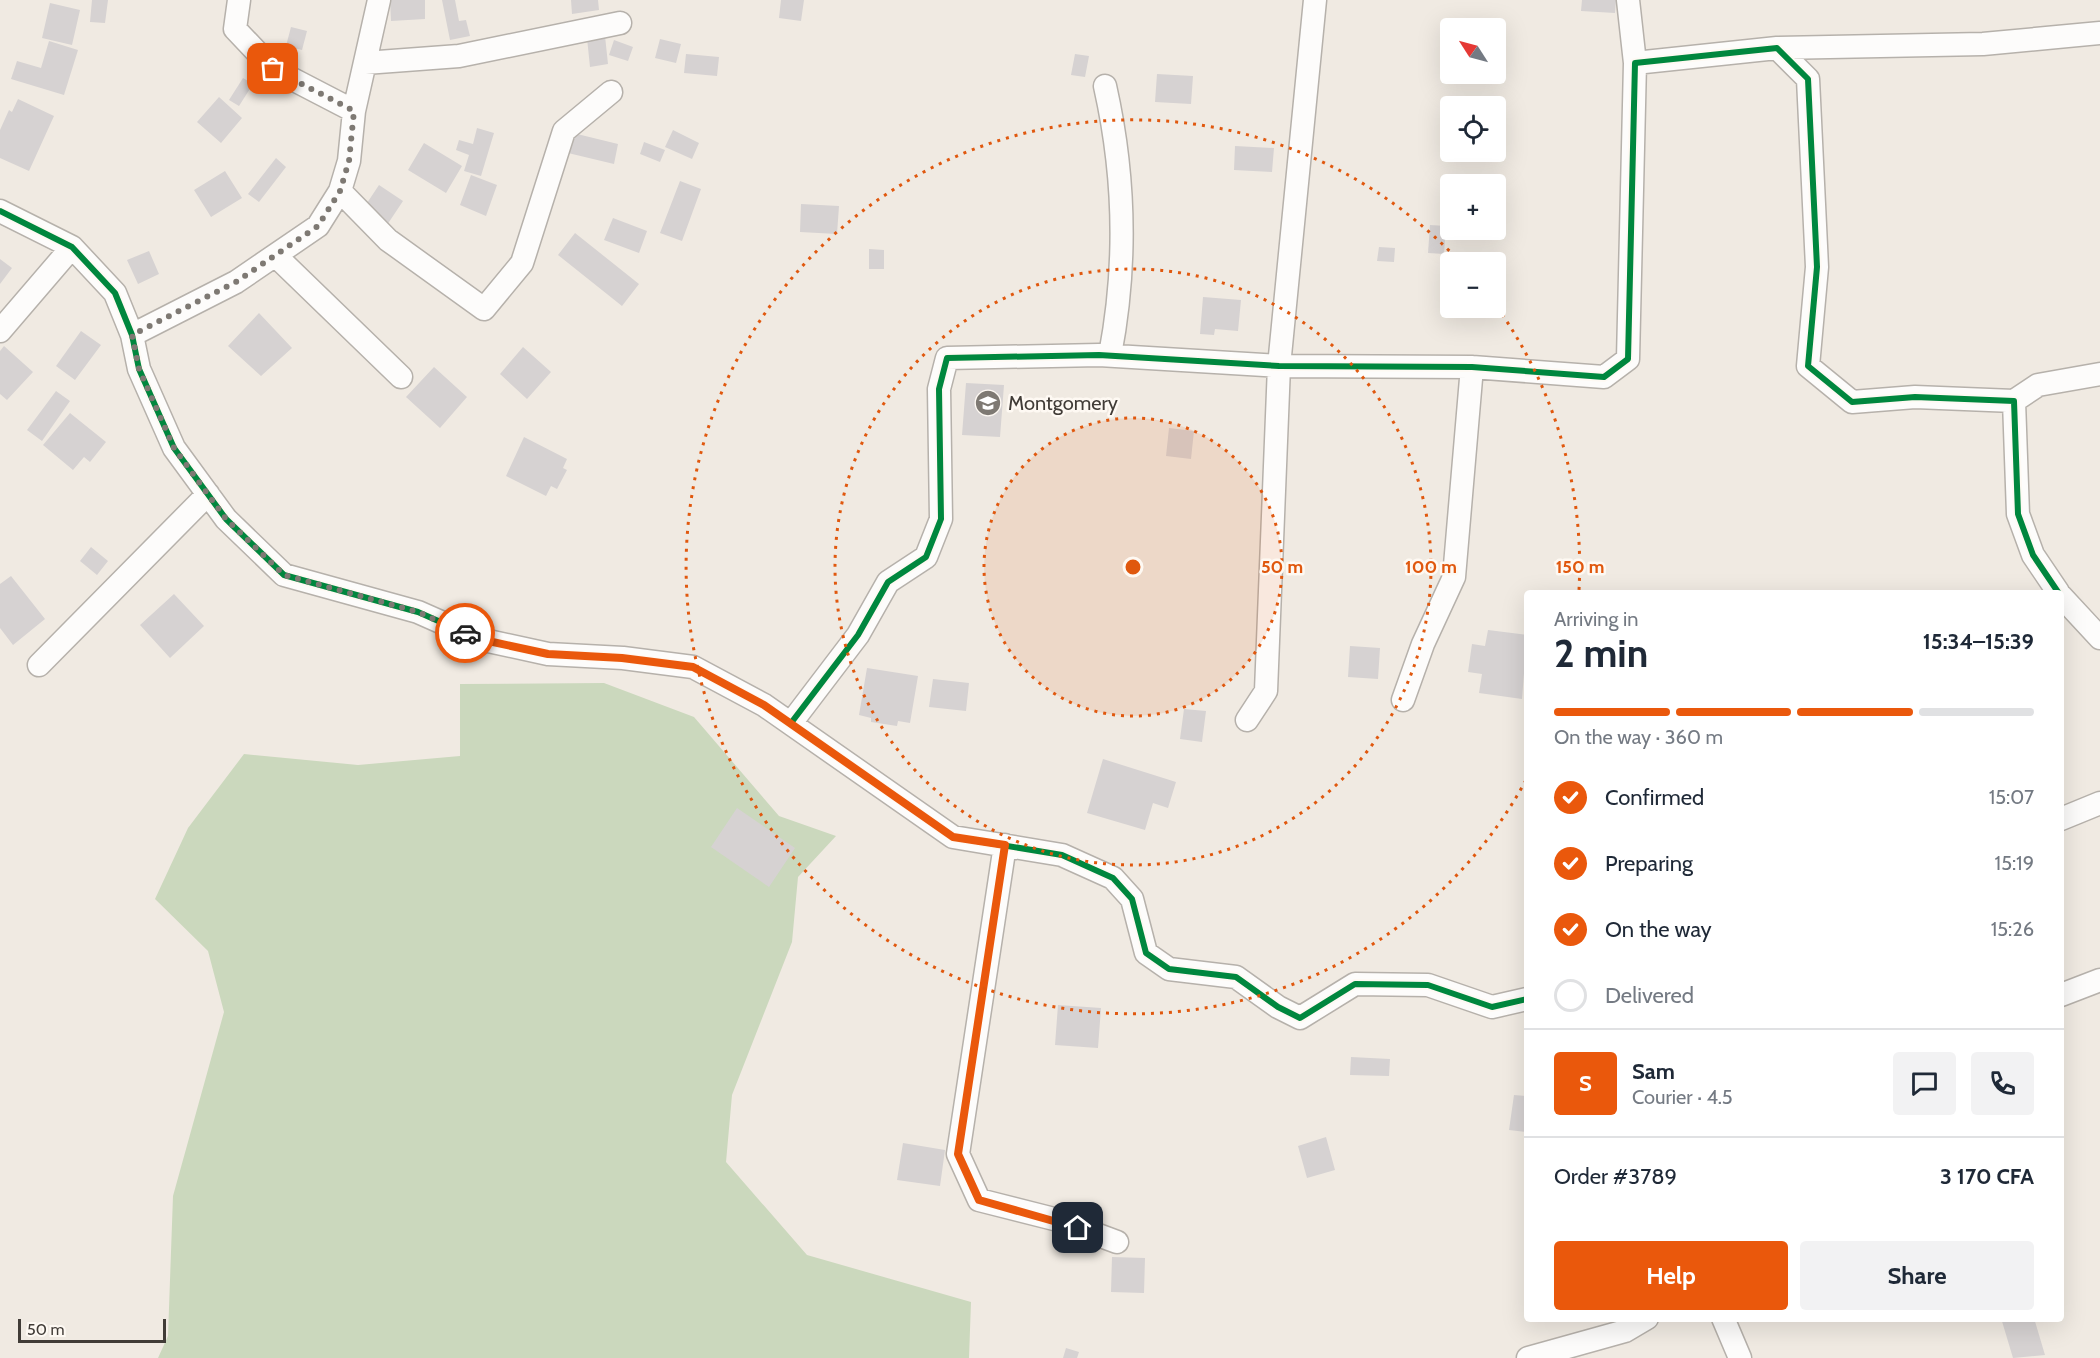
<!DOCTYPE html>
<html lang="en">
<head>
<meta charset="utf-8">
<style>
	:root { --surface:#fff; --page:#f2f2f3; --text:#1f2937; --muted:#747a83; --line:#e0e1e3; --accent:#ea580c }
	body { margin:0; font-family:Cabin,sans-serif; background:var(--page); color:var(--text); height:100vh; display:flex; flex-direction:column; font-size:22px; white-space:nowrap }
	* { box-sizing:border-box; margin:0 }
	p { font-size:20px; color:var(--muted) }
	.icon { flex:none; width:33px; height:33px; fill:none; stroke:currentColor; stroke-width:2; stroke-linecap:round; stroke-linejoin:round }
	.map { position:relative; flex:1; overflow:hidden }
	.sheet { position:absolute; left:1524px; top:590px; width:540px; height:732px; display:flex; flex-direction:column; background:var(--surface); border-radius:6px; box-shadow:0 6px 24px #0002 }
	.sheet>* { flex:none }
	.needle { width:39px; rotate:306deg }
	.buttons { position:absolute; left:1440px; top:18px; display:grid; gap:12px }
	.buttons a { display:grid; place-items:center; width:66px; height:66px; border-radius:6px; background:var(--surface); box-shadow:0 6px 24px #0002; font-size:30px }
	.scale { position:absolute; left:18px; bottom:15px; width:148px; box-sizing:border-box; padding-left:6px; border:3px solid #413c37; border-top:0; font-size:16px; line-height:21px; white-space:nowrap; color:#413c37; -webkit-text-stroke:4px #fef9f3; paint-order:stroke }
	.pin { position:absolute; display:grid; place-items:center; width:51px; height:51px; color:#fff; margin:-26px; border-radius:12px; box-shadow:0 3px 9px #0006 }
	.courier { position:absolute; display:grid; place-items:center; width:60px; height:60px; margin:-30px; border:4px solid #ea580c; border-radius:50%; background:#fff; color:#222; box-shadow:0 2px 8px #0007 }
	.headline em { font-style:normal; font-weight:800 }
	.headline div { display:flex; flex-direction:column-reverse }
	.headline { display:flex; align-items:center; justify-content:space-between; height:102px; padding:0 30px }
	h1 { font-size:39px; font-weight:800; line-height:45px }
	.bar { display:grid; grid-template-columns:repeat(4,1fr); gap:9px 6px; align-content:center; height:72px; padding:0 30px }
	.bar i { height:8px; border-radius:4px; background:var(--line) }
	.bar .current { background:var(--accent) }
	.bar p { grid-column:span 4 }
	.line { display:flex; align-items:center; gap:15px; padding:0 30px; border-top:2px solid var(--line) }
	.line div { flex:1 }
	.round { display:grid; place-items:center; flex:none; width:63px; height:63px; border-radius:6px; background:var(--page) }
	ol { padding:0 30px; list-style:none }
	li { display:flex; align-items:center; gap:18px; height:66px }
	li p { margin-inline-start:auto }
	li .icon { padding:6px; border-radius:50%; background:var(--accent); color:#fff; stroke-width:4 }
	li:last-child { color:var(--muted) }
	li i { width:33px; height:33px; border:3px solid var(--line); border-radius:50% }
	.primary-button { display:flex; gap:12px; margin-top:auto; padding:12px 30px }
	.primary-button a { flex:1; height:69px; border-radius:6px; background:var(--accent); color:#fff; font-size:24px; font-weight:800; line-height:69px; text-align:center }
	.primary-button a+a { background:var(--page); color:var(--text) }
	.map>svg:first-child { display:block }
	.green { fill:#cbd8bd }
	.building { fill:#d6d2d2 }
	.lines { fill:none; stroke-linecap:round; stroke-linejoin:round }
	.minor-casing { stroke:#b6b1ab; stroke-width:25 }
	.minor { stroke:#fdfcfb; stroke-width:22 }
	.cycleway-casing { stroke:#fef9f3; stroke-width:10 }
	.cycleway { stroke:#00873e; stroke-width:6 }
	.done { stroke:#7e7973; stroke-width:6; stroke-dasharray:0 10.8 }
	.route { stroke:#ea580c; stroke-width:8 }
	.ring { fill:none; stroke:#e0580e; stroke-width:3; stroke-dasharray:3 6 }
	.labels { text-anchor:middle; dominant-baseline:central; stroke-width:5; stroke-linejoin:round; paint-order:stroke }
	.poi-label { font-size:20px; fill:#413c37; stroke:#fef9f3; text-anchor:start }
	.centre { fill:#e0580e; stroke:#fef9f3; stroke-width:3 }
	.ring-label { font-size:18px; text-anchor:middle; font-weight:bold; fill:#e0580e; stroke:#fef9f3; stroke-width:5; stroke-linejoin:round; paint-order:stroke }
</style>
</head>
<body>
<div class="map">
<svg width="2100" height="1358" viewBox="0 0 2100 1358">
	<rect width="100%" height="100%" fill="#f0eae2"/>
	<path class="green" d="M 604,683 L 694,717 L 779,816 L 836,836 L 798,877 L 792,942 L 732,1095 L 726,1162 L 807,1255 L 971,1302 L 969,1358 L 158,1358 L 168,1336 L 173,1196 L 224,1012 L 208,951 L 155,899 L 188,828 L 244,754 L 358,765 L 460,756 L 460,684 Z"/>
	<path class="building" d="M 92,0 L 108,0 L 105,23 L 90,22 Z
		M 390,0 L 425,0 L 425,19 L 391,21 Z
		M 442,0 L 455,0 L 459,21 L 466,20 L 470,36 L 450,40 Z
		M 571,0 L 598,0 L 599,10 L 572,14 Z
		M 781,0 L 804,0 L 801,21 L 779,18 Z
		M 1582,0 L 1616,0 L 1615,13 L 1581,11 Z
		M 50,3 L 80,10 L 72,45 L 42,38 Z
		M 291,27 L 307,31 L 302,50 L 286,46 Z
		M 605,36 L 608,64 L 590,67 L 587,38 Z
		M 660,39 L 681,44 L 676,63 L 655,58 Z
		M 614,40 L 633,47 L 628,61 L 609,55 Z
		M 49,41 L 78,50 L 64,95 L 11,79 L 17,61 L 41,68 Z
		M 686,54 L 719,57 L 717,76 L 684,73 Z
		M 1075,54 L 1089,56 L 1085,77 L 1071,75 Z
		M 1157,74 L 1193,76 L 1191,104 L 1155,102 Z
		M 243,78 L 253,84 L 239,106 L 229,100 Z
		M 219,97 L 242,118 L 221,143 L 197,122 Z
		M 18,99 L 54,116 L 29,171 L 0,158 L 0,130 L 9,110 L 12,112 Z
		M 477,128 L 494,133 L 481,176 L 464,171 L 469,155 L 456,150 L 459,140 L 473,144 Z
		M 673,130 L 699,143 L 692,159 L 665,147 Z
		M 573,133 L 618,144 L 614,164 L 568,153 Z
		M 644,142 L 665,150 L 660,162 L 640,154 Z
		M 424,143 L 462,166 L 446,193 L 408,170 Z
		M 1235,146 L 1274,148 L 1272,172 L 1234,170 Z
		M 276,158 L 286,167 L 259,202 L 248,194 Z
		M 225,171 L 242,198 L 211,217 L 194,190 Z
		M 471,175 L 497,185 L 486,216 L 460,205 Z
		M 680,181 L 701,189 L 682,241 L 660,233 Z
		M 379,185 L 403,201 L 387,225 L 363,209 Z
		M 801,204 L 839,206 L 837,234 L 800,232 Z
		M 613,218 L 647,231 L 639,253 L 604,240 Z
		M 1430,225 L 1446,226 L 1444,254 L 1428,253 Z
		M 575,233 L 639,284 L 622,306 L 558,255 Z
		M 1379,247 L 1395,248 L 1394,262 L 1377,261 Z
		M 869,249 L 884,250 L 884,269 L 869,269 Z
		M 149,251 L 159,274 L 138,284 L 127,260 Z
		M 0,259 L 12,268 L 0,284 Z
		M 1203,297 L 1241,300 L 1238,331 L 1215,329 L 1214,335 L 1200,334 Z
		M 259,313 L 292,348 L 261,376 L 228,346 Z
		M 81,331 L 101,345 L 75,380 L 56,366 Z
		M 4,346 L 33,372 L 7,400 L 0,394 L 0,351 Z
		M 523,347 L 551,372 L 527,399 L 500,374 Z
		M 434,367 L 467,397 L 440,428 L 406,397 Z
		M 966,383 L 1004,385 L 1000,437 L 962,435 Z
		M 56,391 L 70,401 L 42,441 L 27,430 Z
		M 70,413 L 106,442 L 90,462 L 84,457 L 73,470 L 43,445 Z
		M 1169,428 L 1194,431 L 1191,459 L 1166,456 Z
		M 524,437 L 567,459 L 563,468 L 567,470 L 557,489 L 551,486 L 546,496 L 506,476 Z
		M 91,547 L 108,561 L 97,575 L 80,561 Z
		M 11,576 L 45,619 L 13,645 L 0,628 L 0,584 Z
		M 174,594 L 204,626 L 170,658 L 140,625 Z
		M 1488,630 L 1527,635 L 1522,699 L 1479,693 L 1482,674 L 1468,672 L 1472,644 L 1485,646 Z
		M 1350,646 L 1380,648 L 1378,679 L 1348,677 Z
		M 867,668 L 918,676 L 910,723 L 898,721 L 897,726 L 871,722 L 871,718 L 859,715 Z
		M 933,679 L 969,683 L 966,711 L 929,707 Z
		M 1184,709 L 1206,711 L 1202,742 L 1180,739 Z
		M 1103,759 L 1176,782 L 1168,808 L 1153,803 L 1145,830 L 1087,813 Z
		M 737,808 L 795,848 L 769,887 L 711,847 Z
		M 1058,1005 L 1101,1008 L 1098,1048 L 1055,1045 Z
		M 1351,1057 L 1390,1059 L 1389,1076 L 1350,1075 Z
		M 1514,1095 L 1527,1096 L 1527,1132 L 1509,1130 Z
		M 1326,1137 L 1335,1170 L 1307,1178 L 1298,1146 Z
		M 903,1143 L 945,1150 L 940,1186 L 897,1180 Z
		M 1112,1257 L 1145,1258 L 1144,1293 L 1111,1292 Z
		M 2001,1318 L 2034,1318 L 2045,1355 L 2013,1358 Z
		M 1066,1348 L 1079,1352 L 1077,1358 L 1063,1358 Z"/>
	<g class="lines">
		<g class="minor-casing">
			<path id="minor" d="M 239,0 L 235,29 L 273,69 L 354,111
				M 1628,0 L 1635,63
				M 1777,48 L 1983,44 L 2100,33
				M 365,63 L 459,56 L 620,23
				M 1105,86 C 1125,175 1127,266 1110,355
				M 340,191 L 388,240 L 484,309 L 522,263 L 564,131 L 611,92
				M 0,211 L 72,247 L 115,293 L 132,335 L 139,369 L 174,448 L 226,519 L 284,575 L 418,612 L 479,639 L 548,654 L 623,658 L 693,667 L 764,705 L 953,837 L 1062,855 L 1113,878 L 1132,899 L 1146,953 L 1169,969 L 1236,977 L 1278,1007 L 1300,1018 L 1355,984 L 1428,985 L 1492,1007 L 1527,999
				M 276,256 L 401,377
				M 0,331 L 72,247
				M 132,335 L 236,282 L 318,226 L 340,191 L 349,161 L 354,111 L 379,0
				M 2014,401 L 2038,385 L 2100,374
				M 2061,596 L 2100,638
				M 39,665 L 208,494
				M 1403,700 L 1423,644 L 1454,577 L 1472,367
				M 1247,720 L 1266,691 L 1279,366 L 1315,0
				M 791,723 L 858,635 L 888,582 L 926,557 L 941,519 L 939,389 L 947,358 L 1099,355 L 1279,366 L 1472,367 L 1604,377 L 1628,359 L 1635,63 L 1777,48 L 1808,79 L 1817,267 L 1808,366 L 1852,402 L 1915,397 L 2014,401 L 2018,514 L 2033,555 L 2058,592
				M 2061,819 L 2100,803
				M 1005,845 L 958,1154 L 979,1200 L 1058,1220 L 1117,1242
				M 2061,995 L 2100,980
				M 1723,1318 L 1740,1358
				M 1528,1358 L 1625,1331 L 1647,1318"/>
		</g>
		<use href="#minor" class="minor"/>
		<g class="cycleway-casing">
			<path id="cycleway" d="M 0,211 L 72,247 L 115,293 L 132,335 L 139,369 L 174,448 L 226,519 L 284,575 L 418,612 L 479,639 L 548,654 L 623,658 L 693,667 L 764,705 L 953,837 L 1062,855 L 1113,878 L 1132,899 L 1146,953 L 1169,969 L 1236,977 L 1278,1007 L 1300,1018 L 1355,984 L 1428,985 L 1492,1007 L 1527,999
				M 791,723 L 858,635 L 888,582 L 926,557 L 941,519 L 939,389 L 947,358 L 1099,355 L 1279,366 L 1472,367 L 1604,377 L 1628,359 L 1635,63 L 1777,48 L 1808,79 L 1817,267 L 1808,366 L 1852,402 L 1915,397 L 2014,401 L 2018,514 L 2033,555 L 2058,592"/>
		</g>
		<use href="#cycleway" class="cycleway"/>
	</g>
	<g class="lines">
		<path class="done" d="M 273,69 L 354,111 L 349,161 L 340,191 L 318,226 L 236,282 L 132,335 L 139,369 L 174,448 L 226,519 L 284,575 L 418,612 L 465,633"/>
		<path class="route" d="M 465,633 L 479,639 L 548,654 L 622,658 L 693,667 L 764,705 L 953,837 L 1005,845 L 958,1154 L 979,1200 L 1078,1228"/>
	</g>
	<circle cx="1133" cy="567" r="149" fill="#e0580e" fill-opacity=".12"/>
	<g class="ring">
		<circle cx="1133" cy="567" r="149"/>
		<circle cx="1133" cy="567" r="298"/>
		<path d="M1526 780A447 447 0 1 1 1460 262M1497 307A447 447 0 0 1 1579 590"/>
	</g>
	<defs>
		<g id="school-disc" transform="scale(1.35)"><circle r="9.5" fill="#7e7973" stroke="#fef9f3"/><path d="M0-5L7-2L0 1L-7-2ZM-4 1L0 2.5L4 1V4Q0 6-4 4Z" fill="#fff"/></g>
	</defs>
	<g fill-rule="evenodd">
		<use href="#school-disc" x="988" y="403"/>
	</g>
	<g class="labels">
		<g class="poi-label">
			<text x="1008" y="403">Montgomery</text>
		</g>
	</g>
	<circle cx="1133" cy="567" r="9" class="centre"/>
	<g class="ring-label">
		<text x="1282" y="573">50 m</text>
		<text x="1431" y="573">100 m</text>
		<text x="1580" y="573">150 m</text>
	</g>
</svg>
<div class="buttons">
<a><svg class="needle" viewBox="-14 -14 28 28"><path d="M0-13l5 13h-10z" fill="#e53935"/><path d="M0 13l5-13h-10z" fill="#747a83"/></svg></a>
<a><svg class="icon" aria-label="locate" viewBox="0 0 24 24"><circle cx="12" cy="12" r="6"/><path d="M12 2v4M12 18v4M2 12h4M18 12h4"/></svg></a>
<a>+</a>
<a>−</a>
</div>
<div class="scale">50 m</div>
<div class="pin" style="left:273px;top:69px;background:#ea580c"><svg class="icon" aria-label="bag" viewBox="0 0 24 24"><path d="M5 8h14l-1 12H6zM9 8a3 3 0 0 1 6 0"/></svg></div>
<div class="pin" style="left:1078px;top:1228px;background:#1f2937"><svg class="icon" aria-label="home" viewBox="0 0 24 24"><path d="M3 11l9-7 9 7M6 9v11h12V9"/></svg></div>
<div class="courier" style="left:465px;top:633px"><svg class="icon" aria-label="car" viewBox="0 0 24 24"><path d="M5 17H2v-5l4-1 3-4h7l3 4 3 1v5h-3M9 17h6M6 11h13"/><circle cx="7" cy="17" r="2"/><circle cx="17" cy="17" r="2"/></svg></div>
<section class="sheet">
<div class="headline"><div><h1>2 min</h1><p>Arriving in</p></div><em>15:34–15:39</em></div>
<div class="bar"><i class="current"></i><i class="current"></i><i class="current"></i><i></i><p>On the way · 360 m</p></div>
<ol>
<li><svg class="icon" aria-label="check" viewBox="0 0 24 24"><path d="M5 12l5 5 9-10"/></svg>Confirmed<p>15:07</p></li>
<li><svg class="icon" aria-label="check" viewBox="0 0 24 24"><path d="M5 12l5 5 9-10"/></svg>Preparing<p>15:19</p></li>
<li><svg class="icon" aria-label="check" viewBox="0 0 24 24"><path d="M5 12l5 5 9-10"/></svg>On the way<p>15:26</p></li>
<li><i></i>Delivered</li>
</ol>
<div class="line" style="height:108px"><b class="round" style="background:var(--accent);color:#fff">S</b><div><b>Sam</b><p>Courier · 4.5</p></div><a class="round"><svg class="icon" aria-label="chat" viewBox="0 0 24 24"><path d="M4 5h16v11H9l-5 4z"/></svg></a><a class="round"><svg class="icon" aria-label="phone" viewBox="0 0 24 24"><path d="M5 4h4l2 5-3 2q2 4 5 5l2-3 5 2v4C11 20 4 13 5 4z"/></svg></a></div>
<div class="line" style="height:78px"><div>Order #3789</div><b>3 170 CFA</b></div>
<div class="primary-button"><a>Help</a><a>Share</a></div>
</section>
</div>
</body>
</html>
